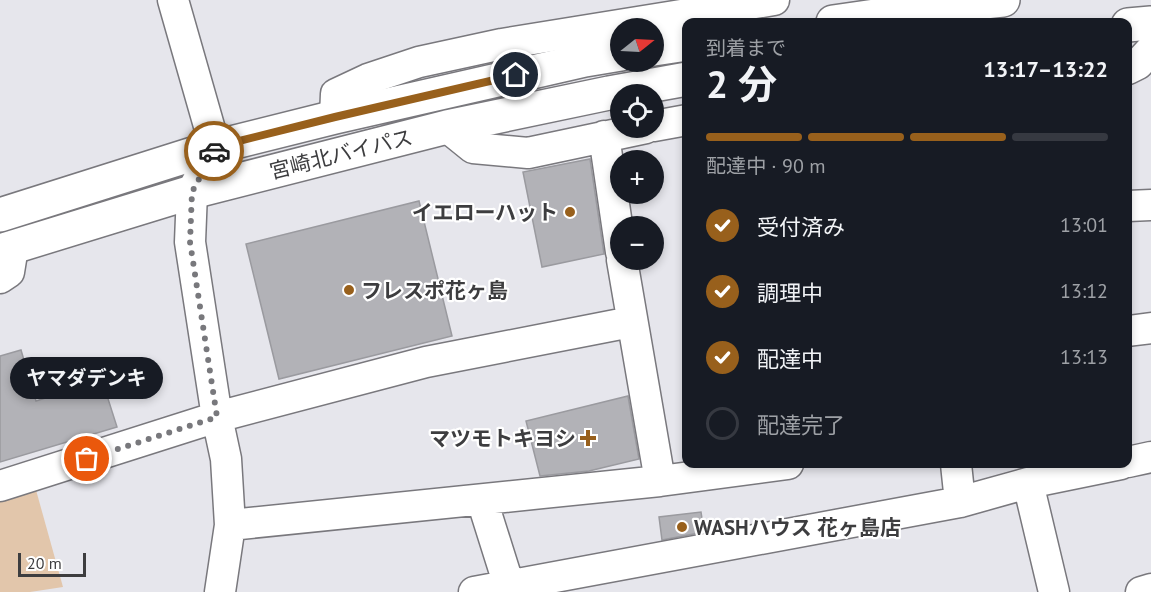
<!DOCTYPE html>
<html lang="ja">
<head>
<meta charset="utf-8">
<style>
	:root { --surface:#171b24; --page:#20242c; --text:#f1f3f6; --muted:#9ea1a6; --line:#363941; --accent:#98601c }
	body { margin:0; font-family:"PT Sans","Noto Sans JP",sans-serif; background:var(--page); color:var(--text); height:100vh; display:flex; flex-direction:column; font-size:22px; white-space:nowrap }
	* { box-sizing:border-box; margin:0 }
	p { font-size:20px; color:var(--muted) }
	.icon { flex:none; width:33px; height:33px; fill:none; stroke:currentColor; stroke-width:2; stroke-linecap:round; stroke-linejoin:round }
	.map { position:relative; flex:1; overflow:hidden }
	.drawer { position:absolute; left:682px; top:18px; width:450px; height:450px; display:flex; flex-direction:column; background:var(--surface); border-radius:12px; box-shadow:0 3px 9px #0003 }
	.drawer>* { flex:none }
	.needle { width:39px; rotate:72deg }
	.fabs { position:absolute; left:610px; top:18px; display:grid; gap:12px }
	.fabs a { display:grid; place-items:center; width:54px; height:54px; border-radius:50%; background:var(--surface); box-shadow:0 3px 9px #0003; font-size:30px }
	.scale { position:absolute; left:18px; bottom:15px; width:68px; box-sizing:border-box; padding-left:6px; border:3px solid #3d3d3f; border-top:0; font-size:16px; line-height:21px; white-space:nowrap; color:#3d3d3f; -webkit-text-stroke:4px #fff; paint-order:stroke }
	.pin { position:absolute; display:grid; place-items:center; width:51px; height:51px; color:#fff; margin:-26px; border:3px solid #fff; border-radius:50%; box-shadow:0 2px 6px #0007 }
	.courier { position:absolute; display:grid; place-items:center; width:60px; height:60px; margin:-30px; border:4px solid #98601c; border-radius:50%; background:#fff; color:#222; box-shadow:0 2px 8px #0007 }
	.bubble { position:absolute; height:42px; border-radius:21px; background:var(--surface); box-shadow:0 3px 9px #0003; font-size:20px; font-weight:700; line-height:42px; text-align:center }
	.overview em { font-style:normal; font-weight:700 }
	.overview div { display:flex; flex-direction:column-reverse }
	.overview { display:flex; align-items:center; justify-content:space-between; height:102px; padding:0 24px }
	h1 { font-size:39px; font-weight:700; line-height:45px }
	.bar { display:grid; grid-template-columns:repeat(4,1fr); gap:9px 6px; align-content:center; height:72px; padding:0 24px }
	.bar i { height:8px; border-radius:4px; background:var(--line) }
	.bar .selected { background:var(--accent) }
	.bar p { grid-column:span 4 }
	ol { padding:0 24px; list-style:none }
	li { display:flex; align-items:center; gap:18px; height:66px }
	li p { margin-inline-start:auto }
	li .icon { padding:6px; border-radius:50%; background:var(--accent); color:#fff; stroke-width:4 }
	li:last-child { color:var(--muted) }
	li i { width:33px; height:33px; border:3px solid var(--line); border-radius:50% }
	.map>svg:first-child { display:block }
	.green { fill:#e2c6ab }
	.building { fill:#b2b2b7; stroke:#9a9a9f; stroke-width:1.5 }
	.lines { fill:none; stroke-linecap:round; stroke-linejoin:round }
	.minor-casing { stroke:#79787d; stroke-width:33 }
	.highway-casing { stroke:#79787d; stroke-width:36 }
	.minor { stroke:#fff; stroke-width:30 }
	.highway { stroke:#fff; stroke-width:33 }
	.done { stroke:#78787c; stroke-width:6; stroke-dasharray:0 10.8 }
	.route { stroke:#98601c; stroke-width:8 }
	.poi-dot { fill:#98601c; stroke:#fff; stroke-width:2 }
	.labels { text-anchor:middle; dominant-baseline:central; stroke-width:4.5; stroke-linejoin:round; paint-order:stroke }
	.street-label { font-size:21px; fill:#3d3d3f; stroke:#fff }
	.poi-label { font-size:21px; font-weight:bold; fill:#3d3d3f; stroke:#fff; text-anchor:end }
</style>
</head>
<body>
<div class="map">
<svg width="1151" height="592" viewBox="0 0 1151 592">
	<rect width="100%" height="100%" fill="#e6e6ec"/>
	<path class="green" d="M 36,490 L 63,587 L 30,592 L 0,592 L 0,502 Z"/>
	<path class="building" d="M 590,159 L 604,254 L 542,267 L 523,172 Z
		M 419,201 L 452,336 L 279,379 L 246,244 Z
		M 21,350 L 36,401 L 102,380 L 117,427 L 0,462 L 0,356 Z
		M 628,396 L 639,459 L 589,471 L 540,476 L 526,421 Z
		M 701,512 L 704,532 L 662,540 L 659,517 Z"/>
	<g class="lines">
		<g class="minor-casing">
			<path id="minor" d="M 173,0 L 215,147 L 192,192 L 190,242 L 217,417 L 226,459 L 230,525 L 220,592
				M 1128,69 L 1138,64 L 1151,50
				M 335,117 L 336,94 L 368,79 L 419,62 L 502,44 L 774,0
				M 654,126 L 687,120
				M 447,127 L 473,148 L 528,153 L 646,128
				M 604,136 L 621,252
				M 1128,206 L 1151,205
				M 622,260 L 660,481
				M 0,278 L 9,272 L 13,247
				M 1128,331 L 1151,328
				M 1128,462 L 1151,457
				M 956,464 L 960,502
				M 1028,483 L 1054,592
				M 0,486 L 217,417 L 426,362 L 631,322
				M 482,500 L 511,592
				M 230,525 L 660,481 L 788,464
				M 474,592 L 960,502 L 1028,483 L 1121,464
				M 1141,592 L 1151,589"/>
		</g>
		<g class="highway-casing">
			<path id="highway" d="M 833,22 L 946,6 L 1003,0
				M 1128,25 L 1151,23
				M 654,49 L 687,44
				M 0,215 L 215,147 L 335,117 L 585,60 L 621,54
				M 0,251 L 192,192 L 447,127 L 609,93 L 687,79"/>
		</g>
		<use href="#minor" class="minor"/>
		<use href="#highway" class="highway"/>
	</g>
	<g class="lines">
		<path class="done" d="M 87,459 L 217,417 L 190,242 L 192,192 L 214,151"/>
		<path class="route" d="M 214,151 L 215,147 L 335,117 L 516,75"/>
	</g>
	<g class="poi-dot">
		<circle cx="570" cy="212" r="6"/>
		<circle cx="349" cy="290" r="6"/>
		<path d="M585 429h6v6h6v6h-6v6h-6v-6h-6v-6h6z"/>
		<circle cx="682" cy="527" r="6"/>
	</g>
	<g class="labels">
		<g class="street-label">
			<text transform="translate(341 154) rotate(-14)">宮崎北バイパス</text>
		</g>
		<g class="poi-label">
			<text x="558" y="212">イエローハット</text>
			<text x="361" y="290" text-anchor="start">フレスポ花ヶ島</text>
			<text x="576" y="438">マツモトキヨシ</text>
			<text x="694" y="527" text-anchor="start">WASHハウス 花ヶ島店</text>
		</g>
	</g>
</svg>
<div class="fabs">
<a><svg class="needle" viewBox="-14 -14 28 28"><path d="M0-13l5 13h-10z" fill="#e53935"/><path d="M0 13l5-13h-10z" fill="#9ea1a6"/></svg></a>
<a><svg class="icon" aria-label="locate" viewBox="0 0 24 24"><circle cx="12" cy="12" r="6"/><path d="M12 2v4M12 18v4M2 12h4M18 12h4"/></svg></a>
<a>+</a>
<a>−</a>
</div>
<div class="scale">20 m</div>
<div class="pin" style="left:87px;top:459px;background:#ea580c"><svg class="icon" aria-label="bag" viewBox="0 0 24 24"><path d="M5 8h14l-1 12H6zM9 8a3 3 0 0 1 6 0"/></svg></div>
<div class="pin" style="left:516px;top:75px;background:#1f2937"><svg class="icon" aria-label="home" viewBox="0 0 24 24"><path d="M3 11l9-7 9 7M6 9v11h12V9"/></svg></div>
<div class="courier" style="left:214px;top:151px"><svg class="icon" aria-label="car" viewBox="0 0 24 24"><path d="M5 17H2v-5l4-1 3-4h7l3 4 3 1v5h-3M9 17h6M6 11h13"/><circle cx="7" cy="17" r="2"/><circle cx="17" cy="17" r="2"/></svg></div>
<div class="bubble" style="left:10px;top:357px;width:153px">ヤマダデンキ</div>
<section class="drawer">
<div class="overview"><div><h1>2 分</h1><p>到着まで</p></div><em>13:17–13:22</em></div>
<div class="bar"><i class="selected"></i><i class="selected"></i><i class="selected"></i><i></i><p>配達中 · 90 m</p></div>
<ol>
<li><svg class="icon" aria-label="check" viewBox="0 0 24 24"><path d="M5 12l5 5 9-10"/></svg>受付済み<p>13:01</p></li>
<li><svg class="icon" aria-label="check" viewBox="0 0 24 24"><path d="M5 12l5 5 9-10"/></svg>調理中<p>13:12</p></li>
<li><svg class="icon" aria-label="check" viewBox="0 0 24 24"><path d="M5 12l5 5 9-10"/></svg>配達中<p>13:13</p></li>
<li><i></i>配達完了</li>
</ol>
</section>
</div>
</body>
</html>
